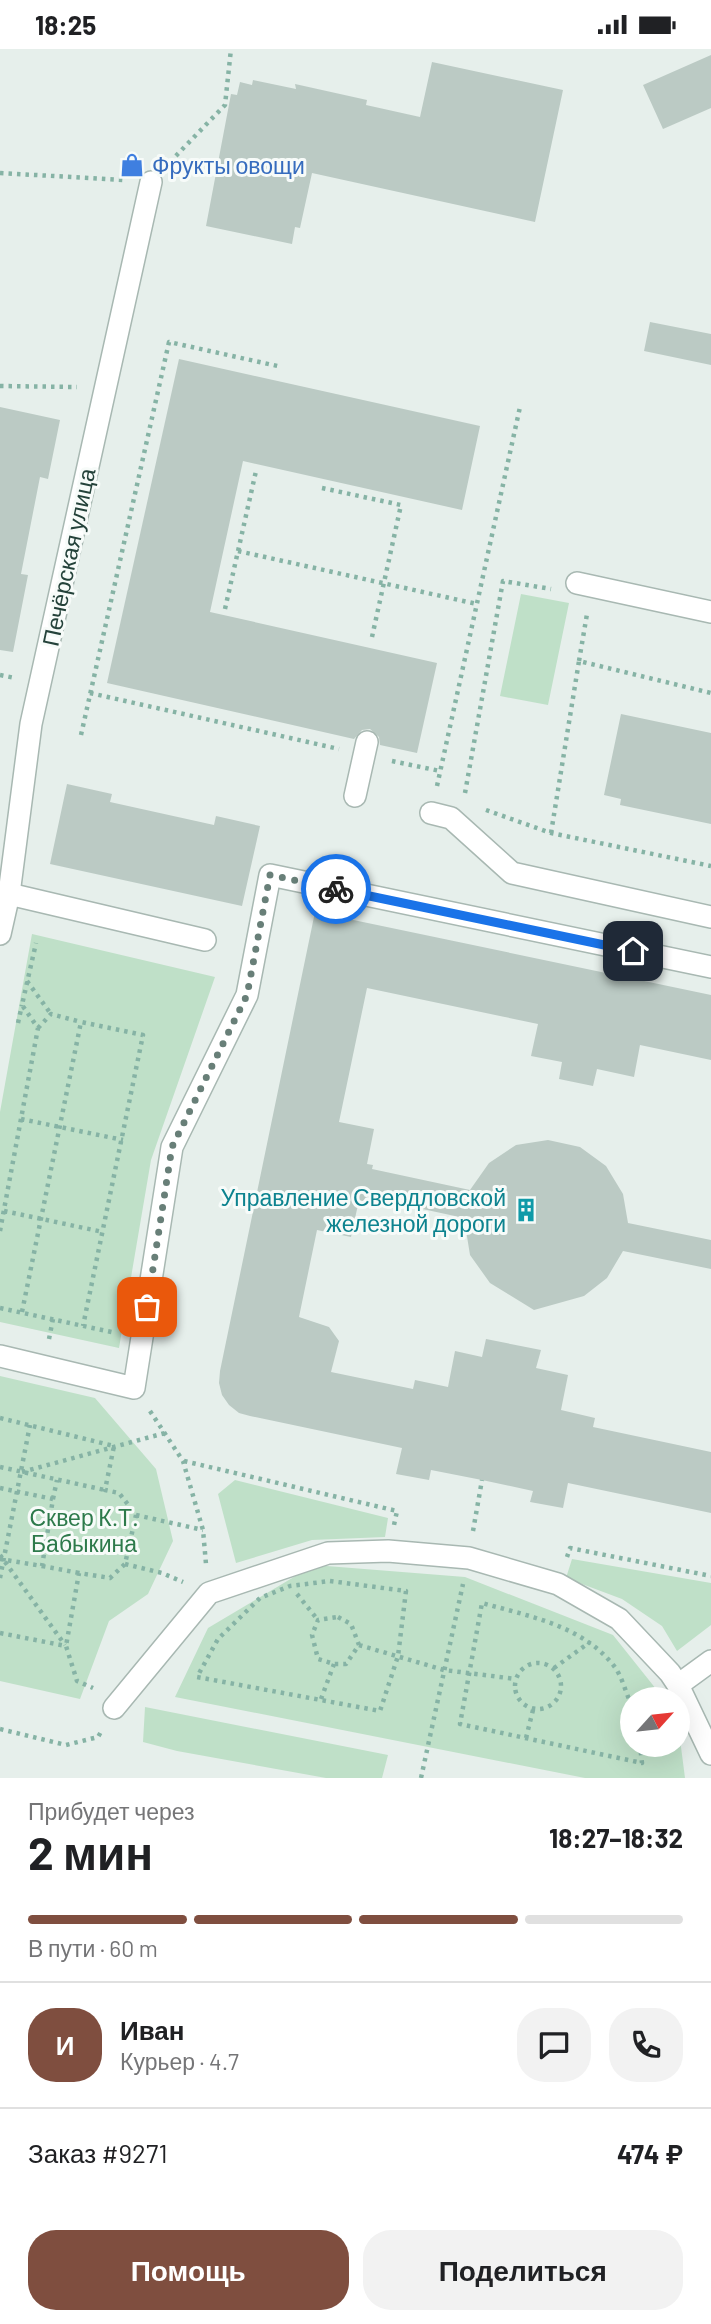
<!DOCTYPE html>
<html lang="ru">
<head>
<meta charset="utf-8">
<style>
	:root { --surface:#fff; --page:#f2f2f2; --text:#202124; --muted:#757577; --line:#e0e0e0; --accent:#7f4e3f }
	body { margin:0; font-family:Barlow,sans-serif; background:var(--page); color:var(--text); height:100vh; display:flex; flex-direction:column; font-size:26px; white-space:nowrap }
	* { box-sizing:border-box; margin:0 }
	p { font-size:23px; color:var(--muted) }
	.icon { flex:none; width:38px; height:38px; fill:none; stroke:currentColor; stroke-width:2; stroke-linecap:round; stroke-linejoin:round }
	.map { position:relative; height:1729px; overflow:hidden }
	.drawer { display:flex; flex-direction:column; background:var(--surface); flex:1 }
	.drawer>* { flex:none }
	.needle { width:46px; rotate:63deg }
	.tools { position:absolute; left:620px; top:1638px; display:grid; gap:14px }
	.tools a { display:grid; place-items:center; width:70px; height:70px; border-radius:50%; background:var(--surface); box-shadow:0 7px 28px #0002; font-size:35px }
	.pin { position:absolute; display:grid; place-items:center; width:60px; height:60px; color:#fff; margin:-30px; border-radius:14px; box-shadow:0 4px 10px #0006 }
	.courier { position:absolute; display:grid; place-items:center; width:70px; height:70px; margin:-35px; border:5px solid #1a73e8; border-radius:50%; background:#fff; color:#222; box-shadow:0 2px 9px #0007 }
	.overview em { font-style:normal; font-weight:700 }
	.overview div { display:flex; flex-direction:column-reverse }
	.overview { display:flex; align-items:center; justify-content:space-between; height:119px; padding:0 28px }
	h1 { font-size:46px; font-weight:700; line-height:52px }
	.bar { display:grid; grid-template-columns:repeat(4,1fr); gap:10px 7px; align-content:center; height:84px; padding:0 28px }
	.bar i { height:9px; border-radius:5px; background:var(--line) }
	.bar .selected { background:var(--accent) }
	.bar p { grid-column:span 4 }
	.line { display:flex; align-items:center; gap:18px; padding:0 28px; border-top:2px solid var(--line) }
	.line div { flex:1 }
	.round { display:grid; place-items:center; flex:none; width:74px; height:74px; border-radius:28px; background:var(--page) }
	.primary-button { display:flex; gap:14px; margin-top:auto; padding:14px 28px }
	.primary-button a { flex:1; height:80px; border-radius:28px; background:var(--accent); color:#fff; font-size:28px; font-weight:700; line-height:80px; text-align:center }
	.primary-button a+a { background:var(--page); color:var(--text) }
	.status { display:flex; justify-content:space-between; align-items:center; height:49px; padding:0 35px; background:var(--surface); direction:ltr }
	.status svg { height:19px; fill:currentColor }
	.map>svg:first-child { display:block }
	.green { fill:#bfe0c8 }
	.building { fill:#bbcac4 }
	.lines { fill:none; stroke-linecap:round; stroke-linejoin:round }
	.service-casing { stroke:#a8b8b2; stroke-width:24 }
	.minor-casing { stroke:#a8b8b2; stroke-width:24 }
	.path { stroke:#86b3a5; stroke-width:4.5; stroke-dasharray:3.5 5; stroke-linecap:butt }
	.service { stroke:#fff; stroke-width:21 }
	.minor { stroke:#fff; stroke-width:21 }
	.done { stroke:#687f78; stroke-width:7; stroke-dasharray:0 12.6 }
	.route { stroke:#1a73e8; stroke-width:9 }
	.labels { text-anchor:middle; dominant-baseline:central; stroke-width:6; stroke-linejoin:round; paint-order:stroke }
	.shop-label { font-size:23px; fill:#366cbe; stroke:#f7fbf9; text-anchor:start }
	.street-label { font-size:23px; fill:#24423a; stroke:#f7fbf9 }
	.culture-label { font-size:23px; fill:#0d838f; stroke:#f7fbf9; text-anchor:end }
	.park-label { font-size:23px; fill:#2d7a4b; stroke:#f7fbf9 }
</style>
</head>
<body>
<div class="status"><b>18:25</b><svg viewBox="0 0 49 12"><path d="M0 12V9h3v3zM5 12V6h3v6zM10 12V3h3v9zM15 12V0h3v12zM26 1h20v11H26zM47 4h2v5h-2z"/></svg></div>
<div class="map">
<svg width="711" height="1729" viewBox="0 0 711 1729">
	<rect width="100%" height="100%" fill="#e6efeb"/>
	<path class="green" d="M 521,545 L 569,554 L 548,656 L 500,647 Z
		M 32,885 L 215,928 L 151,1111 L 119,1299 L 0,1273 L 0,1063 Z
		M 0,1327 L 95,1349 L 156,1420 L 173,1492 L 148,1545 L 109,1572 L 80,1650 L 0,1632 Z
		M 235,1431 L 388,1469 L 385,1488 L 312,1491 L 236,1514 L 218,1445 Z
		M 572,1510 L 711,1534 L 711,1576 L 677,1602 L 662,1577 L 622,1550 L 566,1529 Z
		M 314,1516 L 465,1528 L 613,1586 L 664,1650 L 632,1650 L 632,1696 L 677,1696 L 677,1667 L 685,1729 L 585,1729 L 175,1648 L 208,1579 Z
		M 145,1658 L 388,1706 L 382,1729 L 326,1729 L 177,1702 L 143,1693 Z"/>
	<path class="building" d="M 711,6 L 711,59 L 663,80 L 643,36 Z
		M 432,13 L 563,41 L 535,173 L 312,124 L 300,179 L 295,178 L 292,195 L 206,177 L 231,45 L 237,46 L 240,33 L 252,36 L 253,31 L 296,40 L 295,35 L 367,51 L 366,56 L 420,68 Z
		M 650,273 L 711,285 L 711,316 L 644,302 Z
		M 179,310 L 480,377 L 462,461 L 243,412 L 210,563 L 437,614 L 417,704 L 380,696 L 379,688 L 370,680 L 362,681 L 354,690 L 107,634 Z
		M 0,358 L 60,371 L 48,430 L 40,428 L 21,525 L 28,526 L 13,603 L 0,601 Z
		M 621,665 L 711,684 L 711,775 L 620,756 L 621,750 L 604,746 Z
		M 67,735 L 112,745 L 110,753 L 214,776 L 216,767 L 260,777 L 242,857 L 50,815 Z
		M 315,863 L 711,946 L 711,1011 L 640,996 L 634,1028 L 597,1020 L 593,1037 L 559,1030 L 562,1013 L 531,1007 L 538,975 L 367,939 L 339,1073 L 374,1080 L 367,1115 L 373,1116 L 372,1120 L 470,1141 L 489,1114 L 516,1096 L 548,1091 L 580,1098 L 606,1117 L 623,1145 L 628,1174 L 711,1191 L 711,1220 L 623,1202 L 607,1229 L 584,1247 L 534,1261 L 490,1234 L 470,1206 L 464,1169 L 367,1148 L 366,1153 L 359,1151 L 351,1188 L 317,1181 L 299,1268 L 329,1278 L 339,1292 L 331,1323 L 413,1340 L 415,1331 L 448,1338 L 455,1302 L 482,1308 L 486,1290 L 541,1301 L 536,1319 L 568,1326 L 561,1361 L 595,1369 L 593,1378 L 711,1403 L 711,1464 L 568,1434 L 563,1459 L 530,1453 L 533,1442 L 482,1431 L 431,1421 L 429,1431 L 396,1425 L 402,1399 L 250,1367 L 239,1364 L 229,1356 L 222,1346 L 219,1334 L 220,1322 Z"/>
	<g class="lines">
		<g class="service-casing">
			<path id="service" d="M 577,534 L 711,563
				M 355,747 L 367,693
				M 431,764 L 451,769 L 512,824 L 711,868
				M 9,845 L 205,891
				M 114,1659 L 209,1544 L 328,1504 L 388,1502 L 469,1509 L 558,1535 L 619,1570 L 670,1624 L 678,1636"/>
		</g>
		<g class="minor-casing">
			<path id="minor" d="M 0,885 L 9,845 L 31,675 L 151,133
				M 0,1307 L 134,1339 L 172,1098 L 247,946 L 270,826 L 711,918
				M 711,1612 L 678,1636 L 711,1705"/>
		</g>
		<path class="path" d="M 170,113 L 225,56 L 231,0
			M 0,124 L 124,131
			M 0,337 L 77,338
			M 322,439 L 401,456 L 372,588
			M 238,502 L 477,555
			M 225,560 L 256,422
			M 579,612 L 587,565
			M 0,626 L 15,629
			M 90,644 L 339,700
			M 81,686 L 169,293 L 282,318
			M 392,712 L 440,722
			M 437,737 L 520,358
			M 465,744 L 503,532 L 551,540
			M 486,761 L 551,784 L 711,817
			M 551,784 L 579,612 L 711,644
			M 27,932 L 51,965
			M 18,974 L 22,956
			M 38,979 L 51,965 L 81,973
			M 21,1070 L 123,1091
			M 4,1162 L 103,1183
			M 0,1182 L 38,979 L 22,956 L 36,894
			M 0,1259 L 116,1284
			M 22,1263 L 81,973 L 143,986 L 83,1277
			M 49,1290 L 53,1270
			M 150,1362 L 183,1412 L 203,1481 L 206,1515
			M 0,1369 L 114,1397 L 105,1441 L 119,1444 L 136,1466 L 125,1515 L 110,1529 L 79,1524 L 66,1597
			M 184,1412 L 397,1462 L 394,1476
			M 0,1418 L 105,1441
			M 22,1423 L 165,1384
			M 0,1439 L 53,1450 L 42,1517 L 0,1510
			M 53,1450 L 57,1431
			M 136,1466 L 203,1481
			M 473,1482 L 482,1431
			M 0,1506 L 65,1596
			M 567,1508 L 570,1499 L 711,1527
			M 125,1515 L 162,1524 L 183,1533
			M 42,1517 L 79,1524
			M 0,1529 L 30,1376
			M 330,1532 L 406,1542 L 398,1607 L 380,1662 L 197,1628 L 218,1590 L 260,1549 L 290,1537 Z
			M 297,1545 L 318,1571
			M 338,1568 L 351,1575 L 359,1596 L 346,1615 L 334,1615 L 318,1610 L 312,1586 L 318,1571 Z
			M 0,1584 L 66,1597 L 77,1632 L 93,1639
			M 359,1596 L 444,1621 L 516,1630
			M515 1637a23 23 0 1 1 46 0a23 23 0 1 1-46 0Z
			M 554,1619 L 590,1593
			M 321,1650 L 334,1615
			M 632,1657 C 626,1645 622,1627 614,1617 C 582,1576 528,1567 482,1554 L 460,1675 L 642,1714 L 640,1696
			M 0,1680 L 66,1696 L 98,1688 L 102,1681
			M 526,1689 L 533,1661
			M 421,1729 L 463,1535"/>
		<use href="#service" class="service"/>
		<use href="#minor" class="minor"/>
	</g>
	<g class="lines">
		<path class="done" d="M 147,1258 L 172,1098 L 247,946 L 270,826 L 336,840"/>
		<path class="route" d="M 336,840 L 633,902"/>
	</g>
	<defs>
		<g id="shop-bare" transform="scale(1.89)"><path d="M-5-2.5h2.3a2.7 3.5 0 0 1 5.4 0H5L5.5 6h-11ZM-1.5-2.5h3a1.5 2.3 0 0 0-3 0Z" fill="#3f7fe0" stroke="#f7fbf9" stroke-width="2.5" paint-order="stroke"/></g>
		<g id="building-bare" transform="scale(1.89)"><path d="M-4-6H4V6H1V3H-1V6H-4ZM-2.5-4.3h1.7v1.8h-1.7ZM.8-4.3h1.7v1.8H.8ZM-2.5-1h1.7V.8h-1.7ZM.8-1h1.7V.8H.8Z" fill="#0f9aa8" stroke="#f7fbf9" stroke-width="2.5" paint-order="stroke"/></g>
	</defs>
	<g fill-rule="evenodd">
		<use href="#shop-bare" x="132" y="116"/>
		<use href="#building-bare" x="526" y="1161"/>
	</g>
	<g class="labels">
		<g class="shop-label">
			<text x="152" y="116">Фрукты овощи</text>
		</g>
		<g class="street-label">
			<text transform="translate(68 508) rotate(-78)">Печёрская улица</text>
		</g>
		<g class="culture-label">
			<text x="506" y="1148">Управление Свердловской<tspan x="506" dy="26">железной дороги</tspan></text>
		</g>
		<g class="park-label">
			<text x="84" y="1468">Сквер К.Т.<tspan x="84" dy="26">Бабыкина</tspan></text>
		</g>
	</g>
</svg>
<div class="tools">
<a><svg class="needle" viewBox="-14 -14 28 28"><path d="M0-13l5 13h-10z" fill="#e53935"/><path d="M0 13l5-13h-10z" fill="#757577"/></svg></a>
</div>
<div class="pin" style="left:147px;top:1258px;background:#ea580c"><svg class="icon" aria-label="bag" viewBox="0 0 24 24"><path d="M5 8h14l-1 12H6zM9 8a3 3 0 0 1 6 0"/></svg></div>
<div class="pin" style="left:633px;top:902px;background:#1f2937"><svg class="icon" aria-label="home" viewBox="0 0 24 24"><path d="M3 11l9-7 9 7M6 9v11h12V9"/></svg></div>
<div class="courier" style="left:336px;top:840px"><svg class="icon" aria-label="bike" viewBox="0 0 24 24"><circle cx="6" cy="16" r="4"/><circle cx="18" cy="16" r="4"/><path d="M6 16l4-8h5l3 8M10 8l3 8H6M13 5h3"/></svg></div>
</div>
<section class="drawer">
<div class="overview"><div><h1>2 мин</h1><p>Прибудет через</p></div><em>18:27–18:32</em></div>
<div class="bar"><i class="selected"></i><i class="selected"></i><i class="selected"></i><i></i><p>В пути · 60 m</p></div>
<div class="line" style="height:126px"><b class="round" style="background:var(--accent);color:#fff">И</b><div><b>Иван</b><p>Курьер · 4.7</p></div><a class="round"><svg class="icon" aria-label="chat" viewBox="0 0 24 24"><path d="M4 5h16v11H9l-5 4z"/></svg></a><a class="round"><svg class="icon" aria-label="phone" viewBox="0 0 24 24"><path d="M5 4h4l2 5-3 2q2 4 5 5l2-3 5 2v4C11 20 4 13 5 4z"/></svg></a></div>
<div class="line" style="height:91px"><div>Заказ #9271</div><b>474 ₽</b></div>
<div class="primary-button"><a>Помощь</a><a>Поделиться</a></div>
</section>
</body>
</html>
